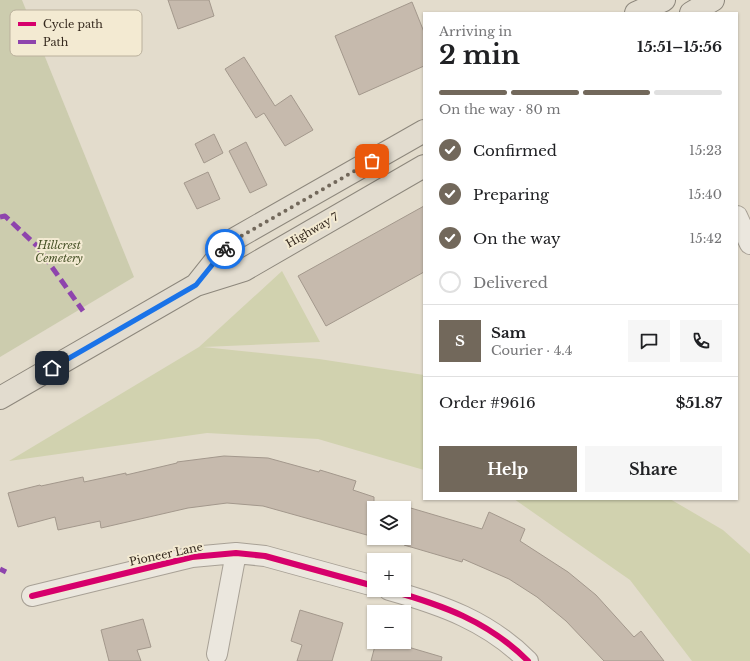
<!DOCTYPE html>
<html lang="en">
<head>
<meta charset="utf-8">
<style>
	:root { --surface:#fff; --page:#f6f6f6; --text:#202124; --muted:#757577; --line:#e0e0e0; --accent:#72685b }
	body { margin:0; font-family:"Libre Baskerville",serif; background:var(--page); color:var(--text); height:100vh; display:flex; flex-direction:column; font-size:15px; white-space:nowrap }
	* { box-sizing:border-box; margin:0 }
	p { font-size:13px; color:var(--muted) }
	.icon { flex:none; width:22px; height:22px; fill:none; stroke:currentColor; stroke-width:2; stroke-linecap:round; stroke-linejoin:round }
	.map { position:relative; flex:1; overflow:hidden }
	.side { position:absolute; left:423px; top:12px; width:315px; height:488px; display:flex; flex-direction:column; background:var(--surface); border-radius:0px; box-shadow:0 1px 3px #0004 }
	.side>* { flex:none }
	.fabs { position:absolute; left:367px; top:501px; display:grid; gap:8px }
	.fabs a { display:grid; place-items:center; width:44px; height:44px; border-radius:0px; background:var(--surface); box-shadow:0 1px 3px #0004; font-size:20px }
	.pin { position:absolute; display:grid; place-items:center; width:34px; height:34px; color:#fff; margin:-17px; border-radius:8px; box-shadow:0 2px 6px #0006 }
	.courier { position:absolute; display:grid; place-items:center; width:40px; height:40px; margin:-20px; border:3px solid #1a73e8; border-radius:50%; background:#fff; color:#222; box-shadow:0 1px 5px #0007 }
	.head em { font-style:normal; font-weight:700 }
	.head div { display:flex; flex-direction:column-reverse }
	.head { display:flex; align-items:center; justify-content:space-between; height:68px; padding:0 16px }
	h1 { font-size:26px; font-weight:700; line-height:30px }
	.bar { display:grid; grid-template-columns:repeat(4,1fr); gap:6px 4px; align-content:center; height:48px; padding:0 16px }
	.bar i { height:5px; border-radius:3px; background:var(--line) }
	.bar .current { background:var(--accent) }
	.bar p { grid-column:span 4 }
	.line { display:flex; align-items:center; gap:10px; padding:0 16px; border-top:1px solid var(--line) }
	.line div { flex:1 }
	.round { display:grid; place-items:center; flex:none; width:42px; height:42px; border-radius:0px; background:var(--page) }
	ol { padding:0 16px; list-style:none }
	li { display:flex; align-items:center; gap:12px; height:44px }
	li p { margin-inline-start:auto }
	li .icon { padding:4px; border-radius:50%; background:var(--accent); color:#fff; stroke-width:4 }
	li:last-child { color:var(--muted) }
	li i { width:22px; height:22px; border:2px solid var(--line); border-radius:50% }
	.cta { display:flex; gap:8px; margin-top:auto; padding:8px 16px }
	.cta a { flex:1; height:46px; border-radius:0px; background:var(--accent); color:#fff; font-size:16px; font-weight:700; line-height:46px; text-align:center }
	.cta a+a { background:var(--page); color:var(--text) }
	.map>svg:first-child { display:block }
	.green { fill:#d1d2af }
	.cemetery { fill:#ccccae }
	.building { fill:#c6baad; stroke:#a3988c }
	.lines { fill:none; stroke-linecap:round; stroke-linejoin:round }
	.minor-casing { stroke:#a8a196; stroke-width:22 }
	.primary-casing { stroke:#8d877c; stroke-width:24 }
	.minor { stroke:#ebe7de; stroke-width:20 }
	.primary { stroke:#e2dccf; stroke-width:22 }
	.quiet { stroke:#8e44ad; stroke-width:5; stroke-dasharray:10 5; stroke-linecap:butt }
	.cycleway-casing { stroke:#f3ead2; stroke-width:8 }
	.cycleway { stroke:#d6006c; stroke-width:6 }
	.done { stroke:#72685b; stroke-width:4; stroke-dasharray:0 7.2 }
	.route { stroke:#1a73e8; stroke-width:5 }
	.labels { text-anchor:middle; dominant-baseline:central; stroke-width:4; stroke-linejoin:round; paint-order:stroke }
	.street-label { font-size:11px; fill:#35291e; stroke:#f3ead2 }
	.park-label { font-size:11px; font-style:italic; fill:#465126; stroke:#f3ead2 }
	.key { fill:#f3ead2; stroke:#bab09c; stroke-width:1 }
	.key-label { font-size:11px; fill:#35291e }
</style>
</head>
<body>
<div class="map">
<svg width="750" height="661" viewBox="0 0 750 661">
	<rect width="100%" height="100%" fill="#e3dccc"/>
	<path class="green" d="M 282,271 L 320,342 L 203,347 L 319,359 L 424,375 L 424,470 L 318,439 L 207,433 L 9,461 L 199,347 Z
		M 514,499 L 670,499 L 723,530 L 750,554 L 750,661 L 692,661 L 630,580 Z"/>
	<path class="cemetery" d="M 0,0 L 22,0 L 134,277 L 0,357 Z"/>
	<path class="building" d="M 168,0 L 209,0 L 214,16 L 178,29 Z
		M 412,2 L 424,32 L 424,66 L 359,95 L 335,36 Z
		M 244,57 L 275,106 L 291,95 L 313,130 L 285,146 L 264,113 L 256,118 L 225,69 Z
		M 214,134 L 223,153 L 204,163 L 195,144 Z
		M 246,142 L 267,185 L 250,193 L 229,151 Z
		M 208,172 L 220,199 L 197,209 L 184,183 Z
		M 424,206 L 424,272 L 326,326 L 298,276 Z
		M 224,456 L 268,458 L 319,472 L 320,470 L 356,481 L 353,490 L 374,497 L 374,537 L 263,506 L 227,503 L 188,508 L 101,528 L 100,521 L 58,530 L 55,517 L 18,527 L 8,493 L 40,485 L 41,486 L 83,477 L 84,482 L 126,473 L 126,475 L 177,463 L 177,462 Z
		M 404,506 L 482,529 L 489,512 L 525,529 L 520,541 L 568,572 L 596,595 L 634,637 L 641,631 L 664,661 L 604,661 L 566,621 L 537,597 L 509,579 L 463,559 L 462,562 L 404,545 Z
		M 300,610 L 343,623 L 332,661 L 297,661 L 302,645 L 291,641 Z
		M 143,619 L 151,647 L 137,650 L 141,661 L 109,661 L 101,630 Z
		M 376,642 L 391,642 L 442,657 L 441,661 L 371,661 Z"/>
	<g class="lines">
		<g class="minor-casing">
			<path id="minor" d="M 737,216 L 750,244
				M 389,590 C 442,605 488,621 528,661
				M 32,596 L 192,557 L 236,553 L 265,556 L 374,586
				M 217,654 L 236,553"/>
		</g>
		<g class="primary-casing">
			<path id="primary" d="M 636,13 L 664,0
				M 691,13 L 713,0
				M 196,285 L 231,241 L 424,131
				M 0,398 L 196,285 L 244,270 L 424,166"/>
		</g>
		<use href="#minor" class="minor"/>
		<use href="#primary" class="primary"/>
		<path class="quiet" d="M 0,217 L 5,216 L 37,246 L 83,311
			M 0,569 L 6,572"/>
		<g class="cycleway-casing">
			<path id="cycleway" d="M 389,590 C 442,605 488,621 528,661
				M 32,596 L 192,557 L 236,553 L 265,556 L 374,586"/>
		</g>
		<use href="#cycleway" class="cycleway"/>
	</g>
	<g class="lines">
		<path class="done" d="M 225,249 L 231,242 L 372,161"/>
		<path class="route" d="M 52,368 L 196,285 L 225,249"/>
	</g>
	<g class="labels">
		<g class="street-label">
			<text transform="translate(312 230) rotate(-30)">Highway 7</text>
			<text transform="translate(166 554) rotate(-12)">Pioneer Lane</text>
		</g>
		<g class="park-label">
			<text x="59" y="245">Hillcrest<tspan x="59" dy="13">Cemetery</tspan></text>
		</g>
	</g>
	<rect x="10" y="10" width="132" height="46" rx="6" class="key"/>
	<rect x="18" y="22" width="18" height="4" fill="#d6006c"/>
	<rect x="18" y="40" width="18" height="4" fill="#8e44ad"/>
	<g class="key-label">
		<text x="43" y="28">Cycle path</text>
		<text x="43" y="46">Path</text>
	</g>
</svg>
<div class="fabs">
<a><svg class="icon" aria-label="layers" viewBox="0 0 24 24"><path d="M12 4l9 5-9 5-9-5zM3 14l9 5 9-5"/></svg></a>
<a>+</a>
<a>−</a>
</div>
<div class="pin" style="left:372px;top:161px;background:#ea580c"><svg class="icon" aria-label="bag" viewBox="0 0 24 24"><path d="M5 8h14l-1 12H6zM9 8a3 3 0 0 1 6 0"/></svg></div>
<div class="pin" style="left:52px;top:368px;background:#1f2937"><svg class="icon" aria-label="home" viewBox="0 0 24 24"><path d="M3 11l9-7 9 7M6 9v11h12V9"/></svg></div>
<div class="courier" style="left:225px;top:249px"><svg class="icon" aria-label="bike" viewBox="0 0 24 24"><circle cx="6" cy="16" r="4"/><circle cx="18" cy="16" r="4"/><path d="M6 16l4-8h5l3 8M10 8l3 8H6M13 5h3"/></svg></div>
<section class="side">
<div class="head"><div><h1>2 min</h1><p>Arriving in</p></div><em>15:51–15:56</em></div>
<div class="bar"><i class="current"></i><i class="current"></i><i class="current"></i><i></i><p>On the way · 80 m</p></div>
<ol>
<li><svg class="icon" aria-label="check" viewBox="0 0 24 24"><path d="M5 12l5 5 9-10"/></svg>Confirmed<p>15:23</p></li>
<li><svg class="icon" aria-label="check" viewBox="0 0 24 24"><path d="M5 12l5 5 9-10"/></svg>Preparing<p>15:40</p></li>
<li><svg class="icon" aria-label="check" viewBox="0 0 24 24"><path d="M5 12l5 5 9-10"/></svg>On the way<p>15:42</p></li>
<li><i></i>Delivered</li>
</ol>
<div class="line" style="height:72px"><b class="round" style="background:var(--accent);color:#fff">S</b><div><b>Sam</b><p>Courier · 4.4</p></div><a class="round"><svg class="icon" aria-label="chat" viewBox="0 0 24 24"><path d="M4 5h16v11H9l-5 4z"/></svg></a><a class="round"><svg class="icon" aria-label="phone" viewBox="0 0 24 24"><path d="M5 4h4l2 5-3 2q2 4 5 5l2-3 5 2v4C11 20 4 13 5 4z"/></svg></a></div>
<div class="line" style="height:52px"><div>Order #9616</div><b>$51.87</b></div>
<div class="cta"><a>Help</a><a>Share</a></div>
</section>
</div>
</body>
</html>
